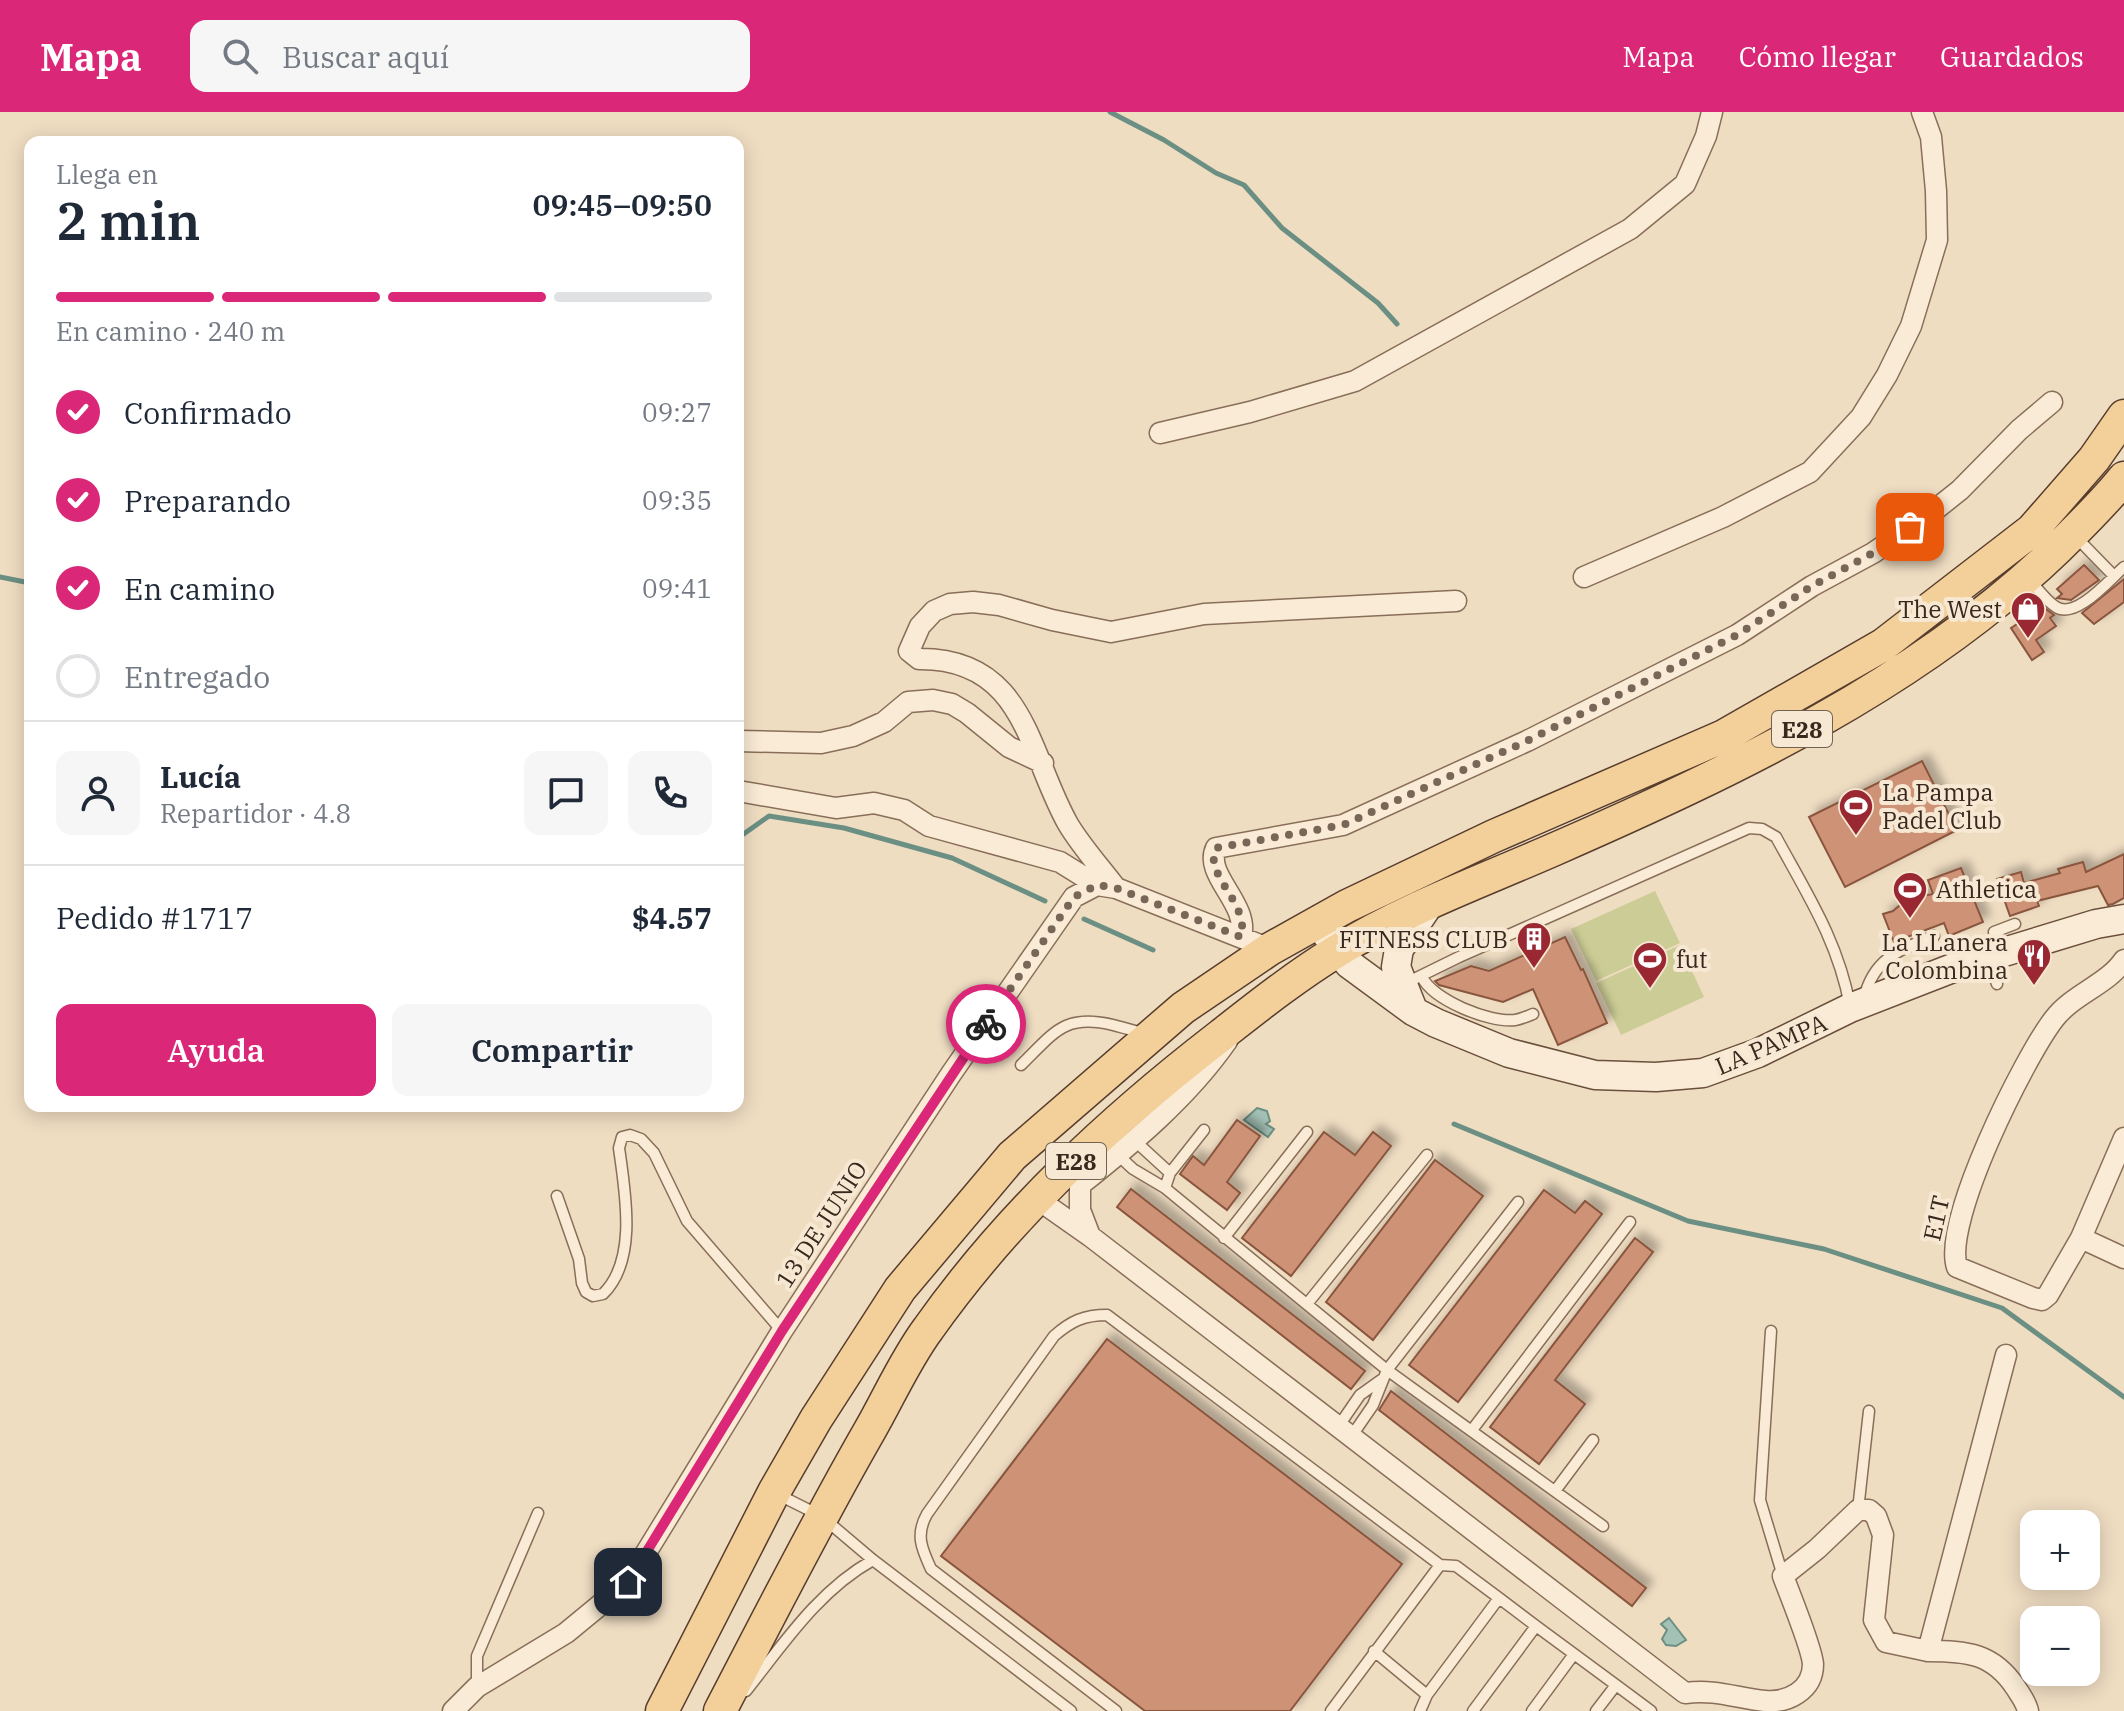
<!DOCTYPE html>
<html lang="es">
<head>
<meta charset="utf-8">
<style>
	:root { --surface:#fff; --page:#f6f6f7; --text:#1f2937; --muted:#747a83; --line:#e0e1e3; --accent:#db2777 }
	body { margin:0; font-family:"IBM Plex Serif",serif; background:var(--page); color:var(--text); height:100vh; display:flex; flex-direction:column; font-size:30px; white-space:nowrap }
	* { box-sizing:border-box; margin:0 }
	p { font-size:26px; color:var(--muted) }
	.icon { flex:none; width:44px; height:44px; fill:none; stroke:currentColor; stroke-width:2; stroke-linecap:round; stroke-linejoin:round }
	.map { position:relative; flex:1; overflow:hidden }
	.panel { position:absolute; left:24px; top:24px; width:720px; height:976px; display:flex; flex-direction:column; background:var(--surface); border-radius:16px; box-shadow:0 4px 20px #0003 }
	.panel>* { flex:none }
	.buttons { position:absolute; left:2020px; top:1398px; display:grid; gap:16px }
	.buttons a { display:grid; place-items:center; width:80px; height:80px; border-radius:16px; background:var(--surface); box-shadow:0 4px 20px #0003; font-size:40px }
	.pin { position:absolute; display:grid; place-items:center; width:68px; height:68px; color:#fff; margin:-34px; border-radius:16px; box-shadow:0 4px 12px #0006 }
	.courier { position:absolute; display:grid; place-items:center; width:80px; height:80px; margin:-40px; border:6px solid #db2777; border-radius:50%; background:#fff; color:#222; box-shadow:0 2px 10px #0007 }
	.head em { font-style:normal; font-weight:600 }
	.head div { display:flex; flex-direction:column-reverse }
	.head { display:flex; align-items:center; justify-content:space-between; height:136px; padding:0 32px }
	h1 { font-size:52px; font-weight:600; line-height:60px }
	.bar { display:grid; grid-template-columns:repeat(4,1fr); gap:12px 8px; align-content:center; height:96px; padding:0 32px }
	.bar i { height:10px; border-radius:6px; background:var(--line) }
	.bar .selected { background:var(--accent) }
	.bar p { grid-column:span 4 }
	.line { display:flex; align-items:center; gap:20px; padding:0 32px; border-top:2px solid var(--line) }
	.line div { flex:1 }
	.round { display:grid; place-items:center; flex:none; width:84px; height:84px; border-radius:16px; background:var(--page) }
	ol { padding:0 32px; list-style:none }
	li { display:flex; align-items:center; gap:24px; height:88px }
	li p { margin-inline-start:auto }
	li .icon { padding:8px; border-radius:50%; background:var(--accent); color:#fff; stroke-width:4 }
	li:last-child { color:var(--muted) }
	li i { width:44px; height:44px; border:4px solid var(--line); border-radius:50% }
	.button { display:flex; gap:16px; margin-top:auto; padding:16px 32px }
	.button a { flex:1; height:92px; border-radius:16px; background:var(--accent); color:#fff; font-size:32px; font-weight:600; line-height:92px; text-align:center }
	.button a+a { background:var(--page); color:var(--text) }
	header { display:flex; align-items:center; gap:48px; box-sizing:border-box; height:112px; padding:0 40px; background:var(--accent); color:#fff }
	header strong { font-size:38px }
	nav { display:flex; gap:44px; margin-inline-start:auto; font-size:28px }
	.search { width:560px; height:72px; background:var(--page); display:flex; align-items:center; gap:20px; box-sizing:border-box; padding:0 28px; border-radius:16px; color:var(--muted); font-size:30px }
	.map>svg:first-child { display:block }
	.green { fill:#cccd96 }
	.water { fill:#a4c1b6; stroke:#6b9083; stroke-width:2 }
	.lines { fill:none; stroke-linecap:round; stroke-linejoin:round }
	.stream { stroke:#6b9083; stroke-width:5 }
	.building { fill:#ce9377; stroke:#89553e; stroke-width:2; filter:url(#shadow) }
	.lane-casing { stroke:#896e59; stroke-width:13 }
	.street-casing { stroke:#896e59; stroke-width:23 }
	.secondary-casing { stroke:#6b4f3c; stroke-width:31 }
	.primary-casing { stroke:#573d2d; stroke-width:35 }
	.lane { stroke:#f9ebd5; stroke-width:10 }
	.street { stroke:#f9ebd5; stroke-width:20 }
	.secondary { stroke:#f9ebd5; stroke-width:28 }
	.primary { stroke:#f3cf99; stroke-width:32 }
	.done { stroke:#786757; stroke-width:8; stroke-dasharray:0 14.4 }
	.route { stroke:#db2777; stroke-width:10 }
	.labels { text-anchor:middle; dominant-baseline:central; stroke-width:8; stroke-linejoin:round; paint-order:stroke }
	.shield { fill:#f6e8d2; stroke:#716253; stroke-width:2 }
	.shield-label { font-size:22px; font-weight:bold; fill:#38281d }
	.poi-label { font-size:24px; fill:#38281d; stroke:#f6e8d2; text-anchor:end }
	.street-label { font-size:24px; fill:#38281d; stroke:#f6e8d2 }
</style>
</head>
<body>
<header>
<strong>Mapa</strong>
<div class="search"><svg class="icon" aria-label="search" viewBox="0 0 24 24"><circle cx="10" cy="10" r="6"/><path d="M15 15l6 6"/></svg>Buscar aquí</div>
<nav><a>Mapa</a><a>Cómo llegar</a><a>Guardados</a></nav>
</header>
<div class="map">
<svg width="2124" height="1599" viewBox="0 0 2124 1599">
	<defs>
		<filter id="shadow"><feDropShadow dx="7" dy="-7" stdDeviation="4" flood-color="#0004"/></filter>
	</defs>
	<rect width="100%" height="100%" fill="#efddc2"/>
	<path class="green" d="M 1655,779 L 1680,831 L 1596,869 L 1571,817 Z
		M 1680,833 L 1704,885 L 1621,923 L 1596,871 Z"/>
	<path class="water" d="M 1257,996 L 1267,999 L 1270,1009 L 1266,1012 L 1274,1017 L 1268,1025 L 1244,1008 Z
		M 1669,1506 L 1686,1528 L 1676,1534 L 1666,1533 L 1662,1527 L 1667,1518 L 1661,1512 Z"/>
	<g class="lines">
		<path class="stream" d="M 1110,0 L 1164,28 L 1216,61 L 1244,73 L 1282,116 L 1378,191 L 1397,212
			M 0,465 L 30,471
			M 738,726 L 769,704 L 844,716 L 952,746 L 1045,789
			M 1084,807 L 1153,838
			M 1454,1012 L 1688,1109 L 1824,1137 L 2002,1196 L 2124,1285"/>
	</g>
	<path class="building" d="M 2084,453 L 2099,468 L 2071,488 L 2057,486 L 2062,482 L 2057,477 Z
		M 2124,467 L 2124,490 L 2094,512 L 2082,501 Z
		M 2043,495 L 2054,503 L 2050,506 L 2056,514 L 2036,528 L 2044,540 L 2032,548 L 2011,516 Z
		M 1922,649 L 1957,718 L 1845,775 L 1809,705 Z
		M 2124,742 L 2124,786 L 2113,792 L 2108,793 L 2098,774 L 2037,789 L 2039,794 L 2010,804 L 1997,767 L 2021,760 L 2024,771 L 2060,761 L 2058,757 L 2083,750 L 2086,760 Z
		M 1961,756 L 1983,810 L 1949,824 L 1944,811 L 1894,830 L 1883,802 L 1893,799 L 1907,787 L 1933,782 L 1928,768 Z
		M 1565,825 L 1581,858 L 1583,857 L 1607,911 L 1558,933 L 1533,877 L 1503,890 L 1439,873 L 1435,869 L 1471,854 L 1489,859 Z
		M 1237,1008 L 1260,1024 L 1227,1070 L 1240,1081 L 1227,1098 L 1180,1062 L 1193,1044 L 1204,1053 Z
		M 1324,1020 L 1355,1043 L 1373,1020 L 1391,1034 L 1291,1164 L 1242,1126 Z
		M 1435,1048 L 1483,1084 L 1373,1228 L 1326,1190 Z
		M 1131,1077 L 1365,1259 L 1351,1277 L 1117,1095 Z
		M 1544,1078 L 1575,1101 L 1585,1089 L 1602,1102 L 1458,1290 L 1409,1253 Z
		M 1635,1126 L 1653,1140 L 1555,1268 L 1585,1292 L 1539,1352 L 1490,1315 Z
		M 1107,1227 L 1402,1452 L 1290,1599 L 1145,1599 L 941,1444 Z
		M 1391,1279 L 1646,1476 L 1632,1494 L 1379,1298 Z"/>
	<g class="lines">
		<g class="lane-casing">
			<path id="lane" d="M 2076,425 L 2114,464
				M 2029,467 C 2037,476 2046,489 2056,495 C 2076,508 2110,467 2124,455
				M 2001,839 L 1994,820 L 2015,812
				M 1988,848 L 1997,872
				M 1422,865 C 1433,888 1489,911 1515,908 C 1521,907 1528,904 1533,902
				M 1406,871 L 1459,845 L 1749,716 L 1762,717 L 1776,725 C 1807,782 1838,829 1850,894
				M 1864,886 C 1874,846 1899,838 1934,824
				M 1021,953 C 1054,921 1064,901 1113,913 C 1124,916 1134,918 1144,922
				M 1134,1028 L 1170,1061
				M 1118,1043 L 1133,1057 L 1165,1076 L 1387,1258 L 1603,1414
				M 1165,1076 L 1170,1061 L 1204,1018
				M 557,1084 L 579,1147 L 582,1171 L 586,1180 L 593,1184 L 603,1182 C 638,1148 625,1080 619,1036 L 622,1025 L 630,1023 L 641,1027 L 654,1041 L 687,1109 L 782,1219
				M 1224,1126 L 1307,1020
				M 1307,1192 L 1427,1043
				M 1771,1219 L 1760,1388 L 1783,1464
				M 1338,1315 L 1360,1283 L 1381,1268
				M 1472,1318 L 1630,1110
				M 1351,1325 L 1373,1293 L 1387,1258 L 1518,1090
				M 1555,1379 L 1593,1328
				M 777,1382 L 821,1404 L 873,1448 L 1071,1599
				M 1858,1398 L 1869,1299
				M 1374,1539 L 1427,1583
				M 1574,1542 L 1616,1573 L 1596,1599
				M 1616,1573 L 1651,1599
				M 477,1575 L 477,1544 L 538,1401
				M 746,1579 C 784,1531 819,1478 873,1448
				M 1116,1599 L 931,1457 C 922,1437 915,1423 927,1402 L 1054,1224 C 1071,1209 1084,1203 1107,1203 L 1440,1453 L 1331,1599
				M 1420,1599 L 1427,1583 L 1499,1486 L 1456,1454 L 1440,1453
				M 1473,1599 L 1536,1514 L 1499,1486
				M 1532,1599 L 1574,1542 L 1536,1514"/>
		</g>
		<g class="street-casing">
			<path id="street" d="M 1160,321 L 1250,300 L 1355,269 L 1630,117 L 1685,72 L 1706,24 L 1712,0
				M 1584,465 L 1723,405 L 1810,360 L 1861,305 L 1887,263 L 1911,214 L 1937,128 L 1936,79 L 1931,25 L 1922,0
				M 738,629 L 821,631 L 853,624 L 884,610 L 908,590 L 933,588 L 952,592 L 967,601 L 1009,635 L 1043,651
				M 738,679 L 836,696 L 874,691 L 904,698 L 929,714 L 1060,750 L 1097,773
				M 1116,776 C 1100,755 1081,734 1068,712 C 1028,641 1025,546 919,547 L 909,539 L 920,514 L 934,499 L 950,492 L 973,490 L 999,493 L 1052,508 L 1111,520 L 1204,502 L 1456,489
				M 1241,825 C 1250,792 1203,763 1216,736 L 1343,713 L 1527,629 L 1737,523 L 1812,474 L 1873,441 L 1926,405 L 1960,378 L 2019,318 L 2052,290
				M 2124,848 C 2107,873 2073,882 2054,907 C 2024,946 1942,1110 1957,1155 L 2033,1186 L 2042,1188 L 2048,1183 L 2081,1126 L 2124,1026
				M 1036,1086 L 1090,1124 L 1685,1581 C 1717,1577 1735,1586 1765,1589 C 1787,1591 1813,1579 1813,1552 C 1812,1536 1790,1483 1783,1464 L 1817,1437 L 1858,1398 L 1869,1398 L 1876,1404 L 1883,1423 L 1874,1508 L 1886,1530 L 1928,1539 L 2006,1243
				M 1090,1124 L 1080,1098 L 1080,1073 C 1133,1031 1188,985 1227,929
				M 2081,1126 L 2124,1146
				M 1928,1539 C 1967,1539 1993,1541 2016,1576 C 2021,1584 2026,1590 2028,1599
				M 453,1599 L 477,1575 L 566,1521 L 628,1470 L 782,1219 L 951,962 L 1074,785 L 1097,773 L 1116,776 L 1270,837"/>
		</g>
		<g class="secondary-casing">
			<path id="secondary" d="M 1327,823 L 1349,852 L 1413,899 L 1436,911 L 1509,941 L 1595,963 L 1656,965 L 1703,961 L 1758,941 L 1850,896 L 1958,854 L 2096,812 L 2124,807
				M 1413,898 L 1396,855 L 1399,837 L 1430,791"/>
		</g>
		<g class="primary-casing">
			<path id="primary" d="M 662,1599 L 774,1380 L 816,1307 L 900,1177 L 1012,1044 L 1183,896 L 1270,837 L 1347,794 L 1494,724 L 1724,624 L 1883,533 L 2032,418 L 2094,347 L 2124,304
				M 720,1599 C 769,1505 817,1410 870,1318 C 889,1285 905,1248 928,1217 C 1008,1104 1110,1009 1220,924 C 1257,895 1296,864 1337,839 C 1405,797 1482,769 1555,737 C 1733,659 1917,572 2058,436 C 2081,413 2104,391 2124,366"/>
		</g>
		<use href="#lane" class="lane"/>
		<use href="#street" class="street"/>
		<use href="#secondary" class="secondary"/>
		<use href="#primary" class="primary"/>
	</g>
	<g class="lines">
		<path class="done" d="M 986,912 L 1074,785 L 1097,773 L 1116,776 L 1241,825 C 1250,791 1203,763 1216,736 L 1343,713 L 1527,629 L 1737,523 L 1812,474 L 1873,441 L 1910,415"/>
		<path class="route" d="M 628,1470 L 782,1219 L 986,912"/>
	</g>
	<defs>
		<g id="shop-pin" transform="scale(1.8)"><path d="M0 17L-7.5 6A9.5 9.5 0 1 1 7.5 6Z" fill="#992833" stroke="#f6e8d2"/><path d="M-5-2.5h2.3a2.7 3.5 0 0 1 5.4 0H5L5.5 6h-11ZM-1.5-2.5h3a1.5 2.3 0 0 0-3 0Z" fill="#fff"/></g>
		<g id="stadium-pin" transform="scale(1.8)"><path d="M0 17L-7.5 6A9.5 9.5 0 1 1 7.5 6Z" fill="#992833" stroke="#f6e8d2"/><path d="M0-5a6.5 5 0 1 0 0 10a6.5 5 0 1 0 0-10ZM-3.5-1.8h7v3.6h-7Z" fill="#fff"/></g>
		<g id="building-pin" transform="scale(1.8)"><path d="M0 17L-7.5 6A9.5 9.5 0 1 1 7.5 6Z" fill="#992833" stroke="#f6e8d2"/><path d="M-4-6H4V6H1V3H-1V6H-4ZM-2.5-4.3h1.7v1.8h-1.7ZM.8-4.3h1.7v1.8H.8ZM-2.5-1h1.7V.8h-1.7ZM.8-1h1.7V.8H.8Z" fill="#fff"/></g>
		<g id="restaurant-pin" transform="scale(1.8)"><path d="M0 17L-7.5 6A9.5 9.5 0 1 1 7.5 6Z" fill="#992833" stroke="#f6e8d2"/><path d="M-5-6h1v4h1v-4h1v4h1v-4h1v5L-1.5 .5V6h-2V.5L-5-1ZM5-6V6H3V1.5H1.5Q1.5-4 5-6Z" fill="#fff"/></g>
	</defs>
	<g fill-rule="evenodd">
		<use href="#shop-pin" x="2028" y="497"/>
		<use href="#stadium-pin" x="1856" y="694"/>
		<use href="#stadium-pin" x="1910" y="777"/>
		<use href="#building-pin" x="1534" y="827"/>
		<use href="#restaurant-pin" x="2034" y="844"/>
		<use href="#stadium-pin" x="1650" y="847"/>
	</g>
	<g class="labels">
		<g class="shield">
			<rect x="1772" y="599" width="60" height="36" rx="6"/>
			<rect x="1046" y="1031" width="60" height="36" rx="6"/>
		</g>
		<g class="shield-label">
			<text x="1802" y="617">E28</text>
			<text x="1076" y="1049">E28</text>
		</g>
		<g class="poi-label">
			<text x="2002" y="497">The West</text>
			<text x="1882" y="680" text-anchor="start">La Pampa<tspan x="1882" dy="28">Padel Club</tspan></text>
			<text x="1936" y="777" text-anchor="start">Athletica</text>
			<text x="1508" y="827">FITNESS CLUB</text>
			<text x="2008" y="830">La LLanera<tspan x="2008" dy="28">Colombina</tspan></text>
			<text x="1676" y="847" text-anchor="start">fut</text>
		</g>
		<g class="street-label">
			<text transform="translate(1771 932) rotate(-23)">LA PAMPA</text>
			<text transform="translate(1936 1106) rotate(-77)">E1T</text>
			<text transform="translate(821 1112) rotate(-57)">13 DE JUNIO</text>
		</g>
	</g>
</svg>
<div class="buttons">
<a>+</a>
<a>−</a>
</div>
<div class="pin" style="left:1910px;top:415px;background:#ea580c"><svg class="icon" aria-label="bag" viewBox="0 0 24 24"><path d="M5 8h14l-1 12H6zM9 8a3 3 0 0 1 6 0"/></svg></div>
<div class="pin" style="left:628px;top:1470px;background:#1f2937"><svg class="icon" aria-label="home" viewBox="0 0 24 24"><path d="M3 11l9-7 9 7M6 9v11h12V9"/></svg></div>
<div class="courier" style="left:986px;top:912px"><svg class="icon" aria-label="bike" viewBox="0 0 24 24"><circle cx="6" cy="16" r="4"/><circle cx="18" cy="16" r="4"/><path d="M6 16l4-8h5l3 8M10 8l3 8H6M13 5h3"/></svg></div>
<section class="panel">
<div class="head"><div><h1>2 min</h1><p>Llega en</p></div><em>09:45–09:50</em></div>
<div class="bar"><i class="selected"></i><i class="selected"></i><i class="selected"></i><i></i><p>En camino · 240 m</p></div>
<ol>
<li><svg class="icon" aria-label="check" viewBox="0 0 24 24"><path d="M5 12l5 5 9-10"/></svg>Confirmado<p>09:27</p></li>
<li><svg class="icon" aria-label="check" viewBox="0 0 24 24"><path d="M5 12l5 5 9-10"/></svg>Preparando<p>09:35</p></li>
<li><svg class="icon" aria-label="check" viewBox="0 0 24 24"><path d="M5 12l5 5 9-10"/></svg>En camino<p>09:41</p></li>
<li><i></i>Entregado</li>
</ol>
<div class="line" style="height:144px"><a class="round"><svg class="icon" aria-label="person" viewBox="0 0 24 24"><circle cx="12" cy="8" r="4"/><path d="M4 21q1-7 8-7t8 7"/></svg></a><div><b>Lucía</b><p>Repartidor · 4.8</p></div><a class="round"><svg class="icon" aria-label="chat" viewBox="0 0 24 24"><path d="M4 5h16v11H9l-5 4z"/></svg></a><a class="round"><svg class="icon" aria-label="phone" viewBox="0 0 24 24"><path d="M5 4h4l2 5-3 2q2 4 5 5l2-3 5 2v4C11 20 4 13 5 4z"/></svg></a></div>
<div class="line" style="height:104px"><div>Pedido #1717</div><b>$4.57</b></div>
<div class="button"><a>Ayuda</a><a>Compartir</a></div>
</section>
</div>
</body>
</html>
